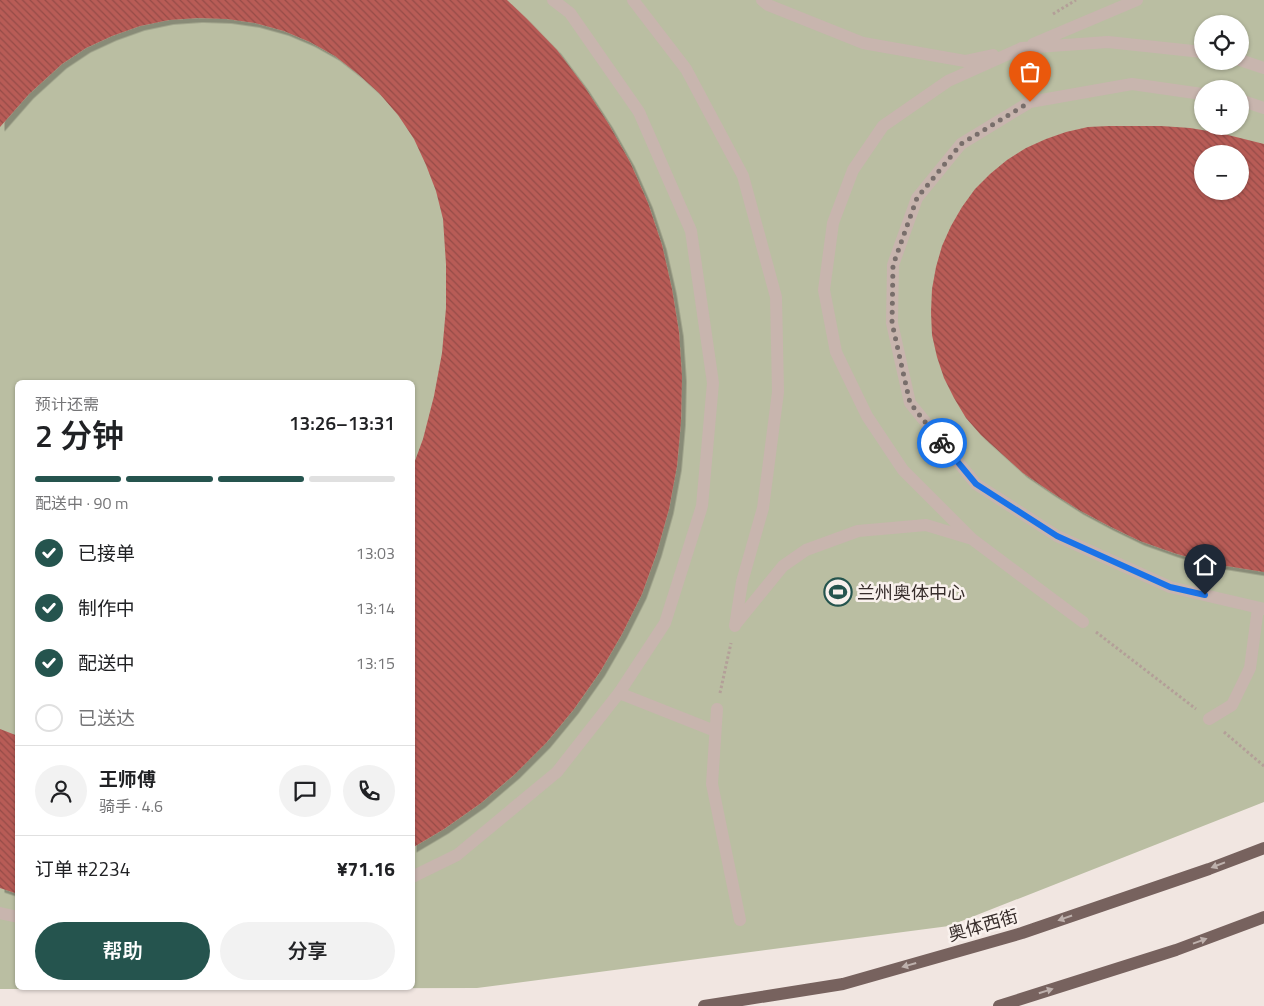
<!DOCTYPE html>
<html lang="zh">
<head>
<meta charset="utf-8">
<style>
	:root { --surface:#fff; --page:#f2f2f2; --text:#202124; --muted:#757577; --line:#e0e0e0; --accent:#25544e }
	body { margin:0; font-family:"Titillium Web","Noto Sans SC",sans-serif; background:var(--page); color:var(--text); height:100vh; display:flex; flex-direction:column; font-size:19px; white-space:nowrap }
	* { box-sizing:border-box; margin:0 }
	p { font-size:16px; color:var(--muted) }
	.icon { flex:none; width:28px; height:28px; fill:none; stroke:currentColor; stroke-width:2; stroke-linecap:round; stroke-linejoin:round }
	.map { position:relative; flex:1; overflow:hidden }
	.sheet { position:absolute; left:15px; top:380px; width:400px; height:610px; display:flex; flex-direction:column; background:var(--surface); border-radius:8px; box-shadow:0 1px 4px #0004 }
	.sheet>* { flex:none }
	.controls { position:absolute; left:1194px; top:15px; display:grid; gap:10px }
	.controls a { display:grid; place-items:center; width:55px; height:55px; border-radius:50%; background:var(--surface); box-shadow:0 1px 4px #0004; font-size:25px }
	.pin { position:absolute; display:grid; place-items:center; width:42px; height:42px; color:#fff; margin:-51px -21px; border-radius:50% 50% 50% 0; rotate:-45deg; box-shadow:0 0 5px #0007 }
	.pin .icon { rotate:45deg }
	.courier { position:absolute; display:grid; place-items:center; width:50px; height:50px; margin:-25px; border:4px solid #1a73e8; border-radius:50%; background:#fff; color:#222; box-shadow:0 1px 6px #0007 }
	.headline em { font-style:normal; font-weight:600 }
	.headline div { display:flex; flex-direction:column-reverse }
	.headline { display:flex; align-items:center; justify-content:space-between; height:85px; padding:0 20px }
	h1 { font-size:32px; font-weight:600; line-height:38px }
	.bar { display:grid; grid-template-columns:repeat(4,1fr); gap:8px 5px; align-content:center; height:60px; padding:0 20px }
	.bar i { height:6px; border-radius:4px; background:var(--line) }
	.bar .selected { background:var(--accent) }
	.bar p { grid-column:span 4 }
	.line { display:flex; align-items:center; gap:12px; padding:0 20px; border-top:1px solid var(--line) }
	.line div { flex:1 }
	.round { display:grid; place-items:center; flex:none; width:52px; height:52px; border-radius:26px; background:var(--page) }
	ol { padding:0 20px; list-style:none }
	li { display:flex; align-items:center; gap:15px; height:55px }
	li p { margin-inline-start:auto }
	li .icon { padding:5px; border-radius:50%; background:var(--accent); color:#fff; stroke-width:4 }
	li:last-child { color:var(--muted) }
	li i { width:28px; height:28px; border:2px solid var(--line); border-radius:50% }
	.primary-button { display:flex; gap:10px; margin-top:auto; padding:10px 20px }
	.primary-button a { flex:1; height:58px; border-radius:30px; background:var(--accent); color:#fff; font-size:20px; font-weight:600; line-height:58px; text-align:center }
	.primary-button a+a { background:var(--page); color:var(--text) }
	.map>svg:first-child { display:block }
	.garden { fill:#babea2; fill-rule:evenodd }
	.building { fill:url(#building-back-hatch); fill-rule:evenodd; filter:url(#shadow) }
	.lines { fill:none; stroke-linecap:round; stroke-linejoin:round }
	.path { stroke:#b39f98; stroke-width:3; stroke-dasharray:2.5 2.5; stroke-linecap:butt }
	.minor { stroke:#c8b5ae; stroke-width:12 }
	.major { stroke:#77625e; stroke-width:12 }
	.minor-bridge { stroke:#c8b5ae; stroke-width:12 }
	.oneway { fill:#beb1ad }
	.done { stroke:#786e6b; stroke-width:5; stroke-dasharray:0 9 }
	.route { stroke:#1a73e8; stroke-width:6 }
	.labels { text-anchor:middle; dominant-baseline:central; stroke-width:5; stroke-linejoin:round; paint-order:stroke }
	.poi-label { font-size:18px; fill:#372d2b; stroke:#f9f1ed; text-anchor:start }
	.street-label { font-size:18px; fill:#372d2b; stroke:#f9f1ed }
</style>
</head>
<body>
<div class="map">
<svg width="1264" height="1006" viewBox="0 0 1264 1006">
	<defs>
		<pattern id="building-back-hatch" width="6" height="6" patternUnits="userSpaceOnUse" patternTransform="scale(1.25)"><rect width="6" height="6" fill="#b85c57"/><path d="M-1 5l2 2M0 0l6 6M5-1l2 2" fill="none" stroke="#964c48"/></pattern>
		<filter id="shadow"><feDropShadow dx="4.5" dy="4.5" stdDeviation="0" flood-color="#0004"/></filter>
	</defs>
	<rect width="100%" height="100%" fill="#f1e6e1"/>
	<path class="garden" d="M 0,0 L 1264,0 L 1264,802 L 949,926 L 477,988 L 0,989 ZM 1202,24 L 1240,24 L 1240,61 L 1202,61 ZM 1202,89 L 1240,89 L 1240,126 L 1202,126 ZM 1202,154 L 1240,154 L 1240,191 L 1202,191 ZM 18,382 L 412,382 L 412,988 L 18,988 Z"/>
	<path class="building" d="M 0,0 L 507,0 L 526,18 L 557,50 L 584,86 L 608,123 L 630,162 L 648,203 L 662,245 L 672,289 L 679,332 L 682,377 L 681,421 L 677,466 L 669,509 L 657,552 L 642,594 L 622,634 L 600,672 L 574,709 L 546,743 L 515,774 L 481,803 L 444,829 L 412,848 L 412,469 L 423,439 L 434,396 L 442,353 L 446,308 L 446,264 L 443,219 L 436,191 L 426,165 L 414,139 L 398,115 L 379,93 L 358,74 L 335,56 L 310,42 L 284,31 L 255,23 L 227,19 L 198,18 L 169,20 L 140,26 L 112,36 L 86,48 L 62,64 L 29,94 L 0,127 Z
		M 1109,126 L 1161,126 L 1190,128 L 1220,133 L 1264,144 L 1264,572 L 1208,563 L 1174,553 L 1140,541 L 1109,526 L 1079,510 L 1051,492 L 1023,473 L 981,435 L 966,418 L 954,398 L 944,378 L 937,357 L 932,335 L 931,312 L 932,289 L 936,267 L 942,246 L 951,226 L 962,207 L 975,189 L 990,174 L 1007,160 L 1026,148 L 1046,139 L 1066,132 L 1088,127 ZM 1202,154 L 1240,154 L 1240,191 L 1202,191 Z
		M 0,729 L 18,736 L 18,894 L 0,888 Z"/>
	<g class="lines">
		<path class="path" d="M 1053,14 L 1076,0
			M 1026,65 L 1028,84
			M 1096,632 L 1196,709
			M 720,693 L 731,643
			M 1224,732 L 1264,766"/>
		<path class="minor" d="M 633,0 L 686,69 L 743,176 L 776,297 L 778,392 L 763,508 L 742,582 L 735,626
			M 762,0 L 768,5 L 863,43 L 965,61 L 993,55
			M 1022,48 L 948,81 L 883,126 L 853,170 L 833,223 L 824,290 L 836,352 L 867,416 L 903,470 L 972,539 L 1083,622
			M 1240,60 L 1264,68
			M 1202,94 L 1132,84 L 1030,102 L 961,144 L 917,198 L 893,265 L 892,323 L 910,403 L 976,484 L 1057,536 L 1170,587 L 1264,609
			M 1240,100 L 1264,108
			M 735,625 L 783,566 L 806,550 L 858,531 L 926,525 L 969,538
			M 619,693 L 715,731
			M 717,709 L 712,784 L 740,920
			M 1209,719 L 1232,705 L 1250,668 L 1258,608
			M 412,877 L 457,855 L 557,772 L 619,693 L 665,623 L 702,506 L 713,383 L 691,231 L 639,112 L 570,13 L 553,0
			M 0,913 L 18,917"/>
		<path class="major" d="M 704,1006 L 843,984 L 1022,933 L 1209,869 L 1264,848
			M 999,1006 L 1176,950 L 1264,917"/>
		<path class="minor-bridge" d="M 1033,44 L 1137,0
			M 1022,48 L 1108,42 L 1202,52"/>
	</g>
	<defs><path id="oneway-solid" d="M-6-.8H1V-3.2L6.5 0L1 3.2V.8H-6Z" transform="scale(1.25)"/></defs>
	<g class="oneway">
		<use href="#oneway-solid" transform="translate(1218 865) rotate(159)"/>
		<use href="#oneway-solid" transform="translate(1065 918) rotate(161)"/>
		<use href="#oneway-solid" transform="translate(1200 941) rotate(-20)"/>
		<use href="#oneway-solid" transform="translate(909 965) rotate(164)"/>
		<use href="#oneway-solid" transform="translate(1046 991) rotate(-17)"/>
	</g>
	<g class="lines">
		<path class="done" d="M 942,443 L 910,403 L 892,323 L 893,265 L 917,198 L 961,144 L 1030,102"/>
		<path class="route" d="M 942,443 L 976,484 L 1057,536 L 1170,587 L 1205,595"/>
	</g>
	<defs>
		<g id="stadium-ring" transform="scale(1.4375)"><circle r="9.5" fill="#f9f1ed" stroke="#25544e" stroke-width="1.5"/><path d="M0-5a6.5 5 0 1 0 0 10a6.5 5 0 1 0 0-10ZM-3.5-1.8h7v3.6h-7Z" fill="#25544e"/></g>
	</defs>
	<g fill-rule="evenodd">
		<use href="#stadium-ring" x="838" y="592"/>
	</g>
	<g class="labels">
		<g class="poi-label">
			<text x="857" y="592">兰州奥体中心</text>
		</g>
		<g class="street-label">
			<text transform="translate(983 925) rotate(-16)">奥体西街</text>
		</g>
	</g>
</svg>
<div class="controls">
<a><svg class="icon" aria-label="locate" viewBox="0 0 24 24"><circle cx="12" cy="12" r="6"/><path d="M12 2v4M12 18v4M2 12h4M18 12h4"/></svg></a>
<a>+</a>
<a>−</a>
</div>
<div class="pin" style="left:1030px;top:102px;background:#ea580c"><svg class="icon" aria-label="bag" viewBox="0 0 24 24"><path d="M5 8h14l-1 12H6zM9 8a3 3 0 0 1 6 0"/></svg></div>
<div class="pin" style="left:1205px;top:595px;background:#1f2937"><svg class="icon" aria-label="home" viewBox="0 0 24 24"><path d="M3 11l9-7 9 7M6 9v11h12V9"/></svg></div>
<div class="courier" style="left:942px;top:443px"><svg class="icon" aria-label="bike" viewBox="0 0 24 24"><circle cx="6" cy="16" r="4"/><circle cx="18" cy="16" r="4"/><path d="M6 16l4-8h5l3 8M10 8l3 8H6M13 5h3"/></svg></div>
<section class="sheet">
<div class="headline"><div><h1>2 分钟</h1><p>预计还需</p></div><em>13:26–13:31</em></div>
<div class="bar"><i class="selected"></i><i class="selected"></i><i class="selected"></i><i></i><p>配送中 · 90 m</p></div>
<ol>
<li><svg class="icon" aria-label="check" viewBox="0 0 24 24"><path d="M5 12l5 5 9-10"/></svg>已接单<p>13:03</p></li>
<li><svg class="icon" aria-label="check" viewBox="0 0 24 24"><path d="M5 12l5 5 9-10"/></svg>制作中<p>13:14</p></li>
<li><svg class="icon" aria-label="check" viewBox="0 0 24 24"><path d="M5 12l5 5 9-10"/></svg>配送中<p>13:15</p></li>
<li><i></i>已送达</li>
</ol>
<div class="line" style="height:90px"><a class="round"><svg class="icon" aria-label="person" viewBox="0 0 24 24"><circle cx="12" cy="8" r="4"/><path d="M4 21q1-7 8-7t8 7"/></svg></a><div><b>王师傅</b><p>骑手 · 4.6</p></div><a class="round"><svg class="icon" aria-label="chat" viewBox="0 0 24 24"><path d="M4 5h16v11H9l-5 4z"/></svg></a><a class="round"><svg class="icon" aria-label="phone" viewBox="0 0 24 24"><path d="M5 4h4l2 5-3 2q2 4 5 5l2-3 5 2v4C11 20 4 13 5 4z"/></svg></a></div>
<div class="line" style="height:65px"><div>订单 #2234</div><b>¥71.16</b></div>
<div class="primary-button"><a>帮助</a><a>分享</a></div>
</section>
</div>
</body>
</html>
